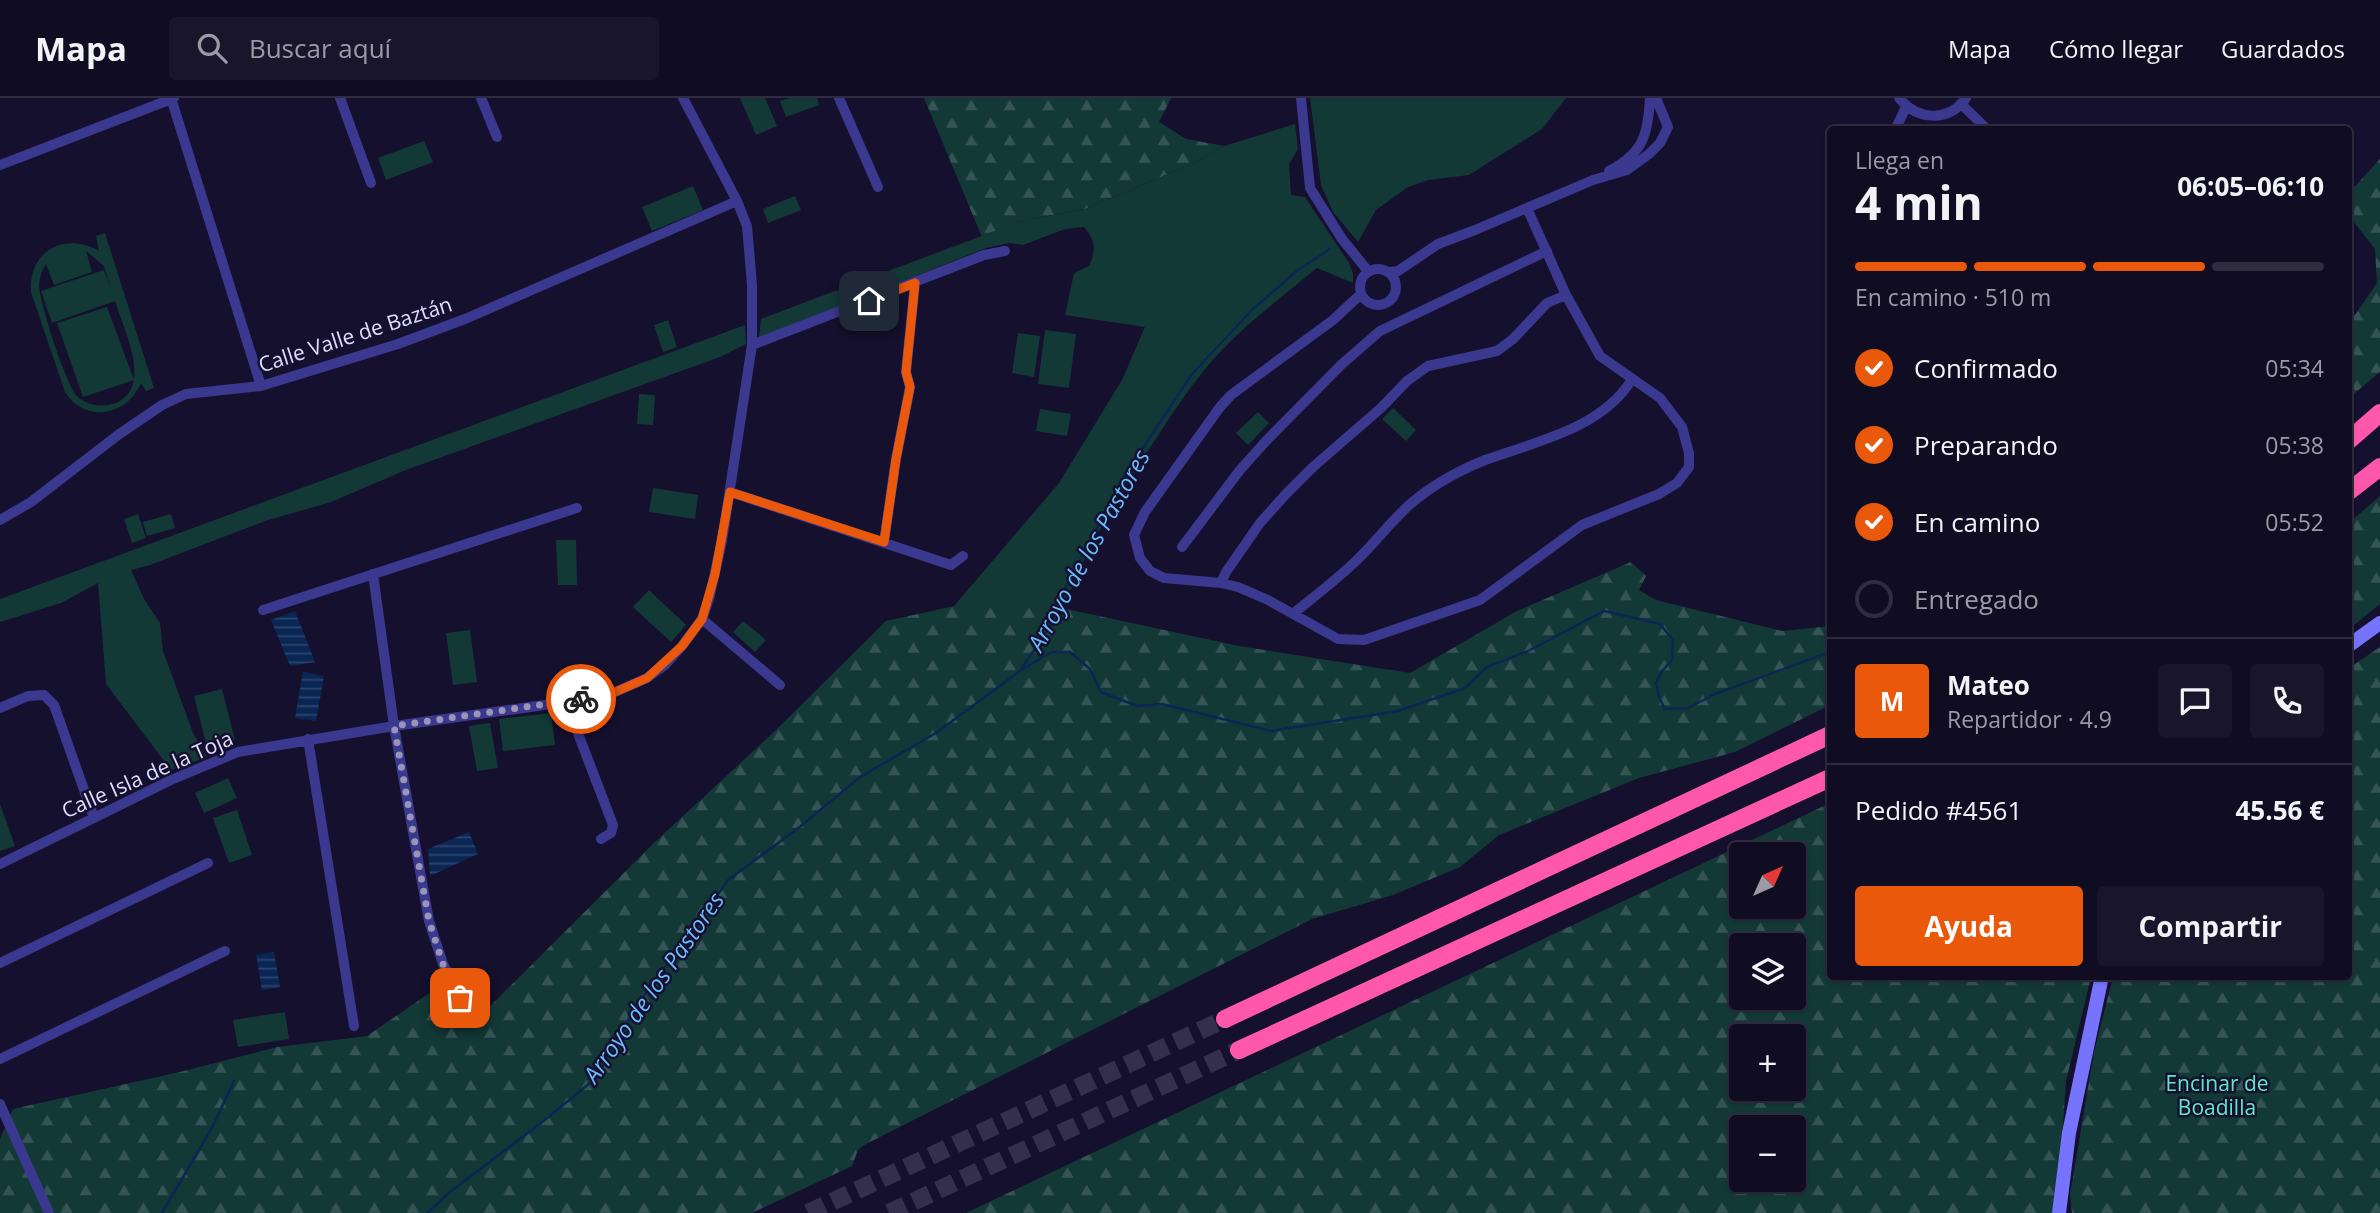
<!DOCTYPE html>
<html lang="es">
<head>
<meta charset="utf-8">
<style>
	:root { --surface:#100c22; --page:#19152a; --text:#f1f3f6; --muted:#9c9ba5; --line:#302c40; --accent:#ea580c }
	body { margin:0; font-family:"Open Sans",sans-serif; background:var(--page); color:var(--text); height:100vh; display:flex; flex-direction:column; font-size:26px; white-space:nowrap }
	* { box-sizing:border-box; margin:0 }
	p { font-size:23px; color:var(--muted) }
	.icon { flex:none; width:38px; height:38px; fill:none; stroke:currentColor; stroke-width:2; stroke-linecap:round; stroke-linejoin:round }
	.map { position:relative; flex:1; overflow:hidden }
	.details { position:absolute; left:1827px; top:28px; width:525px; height:854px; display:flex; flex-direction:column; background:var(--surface); border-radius:7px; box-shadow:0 2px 5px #0004,0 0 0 2px var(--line) }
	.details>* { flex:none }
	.needle { width:46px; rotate:45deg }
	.controls { position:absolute; left:1729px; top:744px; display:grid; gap:14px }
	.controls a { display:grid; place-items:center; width:77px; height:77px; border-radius:7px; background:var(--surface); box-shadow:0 2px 5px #0004,0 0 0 2px var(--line); font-size:35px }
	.pin { position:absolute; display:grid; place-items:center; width:60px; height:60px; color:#fff; margin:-30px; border-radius:14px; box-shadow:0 4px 10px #0006 }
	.courier { position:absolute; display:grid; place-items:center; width:70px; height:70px; margin:-35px; border:5px solid #ea580c; border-radius:50%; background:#fff; color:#222; box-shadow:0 2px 9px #0007 }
	.overview em { font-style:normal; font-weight:700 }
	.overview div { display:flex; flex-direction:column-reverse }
	.overview { display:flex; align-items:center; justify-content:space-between; height:119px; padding:0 28px }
	h1 { font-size:46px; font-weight:700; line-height:52px }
	.bar { display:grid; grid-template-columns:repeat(4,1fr); gap:10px 7px; align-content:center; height:84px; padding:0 28px }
	.bar i { height:9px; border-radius:5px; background:var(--line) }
	.bar .selected { background:var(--accent) }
	.bar p { grid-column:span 4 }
	.line { display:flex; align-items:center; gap:18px; padding:0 28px; border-top:2px solid var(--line) }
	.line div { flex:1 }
	.round { display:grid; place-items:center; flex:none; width:74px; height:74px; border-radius:7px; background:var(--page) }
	ol { padding:0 28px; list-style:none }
	li { display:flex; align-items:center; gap:21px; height:77px }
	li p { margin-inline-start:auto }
	li .icon { padding:7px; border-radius:50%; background:var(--accent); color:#fff; stroke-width:4 }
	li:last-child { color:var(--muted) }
	li i { width:38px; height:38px; border:4px solid var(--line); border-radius:50% }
	.button { display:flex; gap:14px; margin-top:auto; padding:14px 28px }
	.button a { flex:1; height:80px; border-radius:7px; background:var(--accent); color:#fff; font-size:28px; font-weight:700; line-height:80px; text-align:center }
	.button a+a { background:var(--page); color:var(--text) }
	header { display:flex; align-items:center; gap:42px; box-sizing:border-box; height:98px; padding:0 35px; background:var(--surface); border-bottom:2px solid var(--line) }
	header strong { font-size:33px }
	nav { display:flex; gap:38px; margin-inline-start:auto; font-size:24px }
	.search { width:490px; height:63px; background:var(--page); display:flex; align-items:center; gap:18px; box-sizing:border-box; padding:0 24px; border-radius:7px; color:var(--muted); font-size:26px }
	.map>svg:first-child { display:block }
	.forest { fill:url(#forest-firs); fill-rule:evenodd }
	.park { fill:#133937; fill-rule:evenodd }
	.water { fill:url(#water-rules) }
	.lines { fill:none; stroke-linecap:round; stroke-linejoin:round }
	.stream { stroke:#0a2654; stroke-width:2.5 }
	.highway-tunnel { stroke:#342f4d; stroke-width:18; stroke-dasharray:18 9; stroke-linecap:butt }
	.street { stroke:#3b3890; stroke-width:10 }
	.secondary { stroke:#7674ff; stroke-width:14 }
	.highway { stroke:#ff58aa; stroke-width:18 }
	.done { stroke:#9a95b6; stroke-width:7; stroke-dasharray:0 12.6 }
	.route { stroke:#ea580c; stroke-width:9 }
	.labels { text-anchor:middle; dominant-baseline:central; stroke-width:5; stroke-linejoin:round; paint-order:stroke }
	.street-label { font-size:21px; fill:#e1ddff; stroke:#15102e }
	.park-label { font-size:21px; fill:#60e8c5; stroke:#15102e }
	.water-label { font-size:23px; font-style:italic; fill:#6bbcff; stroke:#15102e }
</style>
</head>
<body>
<header>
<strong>Mapa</strong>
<div class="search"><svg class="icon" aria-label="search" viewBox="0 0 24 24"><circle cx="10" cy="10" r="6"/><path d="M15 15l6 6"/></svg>Buscar aquí</div>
<nav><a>Mapa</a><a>Cómo llegar</a><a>Guardados</a></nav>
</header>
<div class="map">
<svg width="2380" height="1115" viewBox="0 0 2380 1115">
	<defs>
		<pattern id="forest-firs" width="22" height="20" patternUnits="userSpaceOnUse" patternTransform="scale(1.75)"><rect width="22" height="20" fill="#133937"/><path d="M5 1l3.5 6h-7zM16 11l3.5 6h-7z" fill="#355555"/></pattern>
		<pattern id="water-rules" width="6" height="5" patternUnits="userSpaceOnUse" patternTransform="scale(1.75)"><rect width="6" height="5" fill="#0a2654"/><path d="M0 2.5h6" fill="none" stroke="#2d456e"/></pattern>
	</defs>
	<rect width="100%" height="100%" fill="#15102e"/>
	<path class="forest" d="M 924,0 L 1171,0 L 1159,24 L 1186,41 L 1224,48 L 1192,66 L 1085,111 L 1021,123 L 982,139 Z
		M 2380,61 L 2380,274 L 2349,300 L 2349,216 L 2355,217 L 2377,185 L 2375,151 L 2349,118 L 2349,95 Z
		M 2380,398 L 2380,506 L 2349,531 L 2349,425 Z
		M 1631,464 L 1646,478 L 1639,492 L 1656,502 L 1782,533 L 1830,528 L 1830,607 L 1735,654 L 1639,680 L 1499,737 L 1460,769 L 1393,797 L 1312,821 L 864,1047 L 858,1052 L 852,1068 L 752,1115 L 0,1115 L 0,1041 L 13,1011 L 180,974 L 277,949 L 367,938 L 457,876 L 481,917 L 655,744 L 775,633 L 886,523 L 954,508 L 1052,508 L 1239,548 L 1410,575 L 1517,513 Z
		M 2380,549 L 2380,1115 L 2072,1115 L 2070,1097 L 2094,954 L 2113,879 L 2348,878 L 2349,570 Z
		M 1830,705 L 1830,878 L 2091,879 L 2066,983 L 2057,1115 L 966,1115 ZM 1741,756 L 1794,756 L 1794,808 L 1741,808 ZM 1741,847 L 1794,847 L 1794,900 L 1741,900 ZM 1741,938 L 1794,938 L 1794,990 L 1741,990 ZM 1741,1029 L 1794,1029 L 1794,1082 L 1741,1082 Z"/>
	<path class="park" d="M 740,0 L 765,0 L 777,28 L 756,37 Z
		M 790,0 L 817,0 L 819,7 L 786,19 L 780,3 Z
		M 1310,0 L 1566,0 L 1542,31 L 1469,77 L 1428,82 L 1408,89 L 1376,112 L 1358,144 L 1333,114 L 1321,87 Z
		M 1295,26 L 1298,51 L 1289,66 L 1291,97 L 1305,99 L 1349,165 L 1353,175 L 1353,185 L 1317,170 C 1284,197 1250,223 1221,253 C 1196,279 1177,309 1157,339 C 1121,393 1086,450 1063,511 L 954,508 L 1059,385 L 1122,282 L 1145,229 L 1065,217 L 1074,175 L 1089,168 C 1096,152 1096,143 1084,129 L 1065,131 L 1023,147 L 1009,145 L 986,150 L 759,240 L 761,221 L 1021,123 L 1085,111 L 1192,66 L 1224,48 Z
		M 424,43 L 433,64 L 386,82 L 378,60 Z
		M 693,88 L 703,112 L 652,133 L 642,109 Z
		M 795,98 L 801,112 L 768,125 L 763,111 Z
		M 105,135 L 154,290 L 146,293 L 141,285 C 127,318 85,326 65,294 L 31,194 C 28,153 65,133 99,153 L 96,138 ZM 86,153 L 104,168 L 111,190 L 104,172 L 41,193 L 52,225 L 115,203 C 124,233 157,296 109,307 C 98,309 86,306 78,299 C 66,288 39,203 39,186 C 40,178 42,172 46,166 L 54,187 L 92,174 Z
		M 107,209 L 134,282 L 83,299 L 57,225 Z
		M 668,222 L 677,249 L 663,254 L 654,227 Z
		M 745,227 L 746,246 L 720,259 L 406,372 L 331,404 L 265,423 L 150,467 L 131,472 L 144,501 L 160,525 L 163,553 L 193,635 L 207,659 L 171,672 L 106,586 L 98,485 L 61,505 L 0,524 L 0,501 Z
		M 1045,232 L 1076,236 L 1069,290 L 1038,286 Z
		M 1018,235 L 1040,238 L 1034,279 L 1012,275 Z
		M 639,296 L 655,297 L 653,327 L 637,326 Z
		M 1393,310 L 1416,332 L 1406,343 L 1382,321 Z
		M 1040,311 L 1071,316 L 1067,338 L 1036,333 Z
		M 1258,314 L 1269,325 L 1248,347 L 1236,335 Z
		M 653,390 L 698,397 L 695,421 L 649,414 Z
		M 138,416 L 146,440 L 132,445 L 124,421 Z
		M 171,416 L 175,430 L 147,438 L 143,424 Z
		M 556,442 L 576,442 L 577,487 L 558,487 Z
		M 649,492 L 686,527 L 671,544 L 633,509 Z
		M 743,523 L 766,542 L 755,554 L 733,534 Z
		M 470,532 L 477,584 L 453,587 L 446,535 Z
		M 222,591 L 235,642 L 207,649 L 194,598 Z
		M 551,615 L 555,647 L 503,653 L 499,621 Z
		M 490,625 L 498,670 L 477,673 L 469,628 Z
		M 228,680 L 237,700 L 204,715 L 195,695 Z
		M 0,706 L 15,748 L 0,753 Z
		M 237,712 L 252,757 L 229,765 L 213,720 Z
		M 285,914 L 289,941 L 238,949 L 233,922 Z"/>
	<path class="water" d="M 295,513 L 315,564 L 290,568 L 271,522 Z
		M 303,574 L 324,578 L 316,623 L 295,620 Z
		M 469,734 L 478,756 L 430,778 L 428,751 Z
		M 274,854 L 280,889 L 262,892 L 256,857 Z"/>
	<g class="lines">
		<path class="stream" d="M 1022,570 L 1051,527 L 1058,504 L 1123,380 L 1192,276 L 1253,211 L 1298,172 L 1330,151
			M 162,1115 L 213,1028 L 234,983
			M 427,1115 L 450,1094 L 546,1021 L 596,980 L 636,908 L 686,842 L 728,782 L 801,728 L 860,679 L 936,635 L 1020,573 L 1051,554 L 1070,554 L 1090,571 L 1101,594 L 1137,608 L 1162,606 L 1271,633 L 1398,613 L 1465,590 L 1487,569 L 1528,553 L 1604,513 L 1660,526 L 1673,542 L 1672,562 L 1662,573 L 1656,585 L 1659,599 L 1665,611 L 1688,610 L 1715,596 L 1830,554"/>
		<path class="highway-tunnel" d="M 808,1115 L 1225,921
			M 889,1115 L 1239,952"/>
		<path class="street" d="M 171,0 L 261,288
			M 340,0 L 371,85
			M 481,0 L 497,39
			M 839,0 L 878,89
			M 1301,0 L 1310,90 L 1342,141 L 1368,173
			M 1899,0 C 1917,22 1948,25 1966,0
			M 1961,6 L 1988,32
			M 1895,32 L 1906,9
			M 0,67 L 174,0
			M 1609,73 C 1643,55 1648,38 1650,0
			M1360 189a18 18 0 1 1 36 0a18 18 0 1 1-36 0Z
			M 1390,174 L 1398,173 L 1438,146 L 1475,132 L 1593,82 L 1627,72 L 1649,56 L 1660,45 L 1668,29 L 1656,0
			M 1361,196 L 1333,222 L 1231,297 L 1220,309 L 1145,414 L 1134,437 L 1140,460 L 1150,473 L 1164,480 L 1221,485 L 1238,489 L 1268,502 L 1338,541 L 1364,542 L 1480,502 L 1582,427 L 1659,396 L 1677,385 L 1689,369 L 1689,355 L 1682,329 L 1660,300 L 1600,258 L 1566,197 L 1527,110
			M 752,247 L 984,157 L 1005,153
			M 730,394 L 951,467 L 963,458
			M 0,422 L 31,404 L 118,337 L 162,307 L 186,296 L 261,288 L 398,246 L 465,221 L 737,103
			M 884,444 L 896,361 L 910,289 L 906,274 L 915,185
			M 1182,449 L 1240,372 L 1266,343 L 1342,266 L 1380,233 L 1547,153
			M 373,476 L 394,628 L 429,823 L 443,866 L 472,923
			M 1221,485 L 1226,474 L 1260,425 L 1286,396 L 1313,369 L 1381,310 L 1407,283 L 1428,268 L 1497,253 L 1513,241 L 1547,205 L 1566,197
			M 263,512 L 577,410
			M 1294,515 C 1316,497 1339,480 1359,460 C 1376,443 1390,425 1407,409 C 1429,389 1458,373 1485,362 C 1535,344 1603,330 1632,281
			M 702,521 L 780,587
			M 566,604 L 613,727 L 611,735 L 601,741
			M 0,610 L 28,598 L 44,597 L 54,607 L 94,720
			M 308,641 L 354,928
			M 0,766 L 171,682 L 238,654 L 394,628 L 566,604 L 613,595 L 647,580 L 665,567 L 682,548 L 702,521 L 709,501 L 722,443 L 752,247 L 752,187 L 747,128 L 737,103 L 683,0
			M 0,865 L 208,765
			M 0,961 L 225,853
			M 0,1006 L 49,1115"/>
		<path class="secondary" d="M 2348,548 L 2380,525
			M 2059,1115 L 2069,1035 L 2102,878"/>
		<path class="highway" d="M 2348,343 L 2380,315
			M 2348,394 L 2380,369
			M 1225,921 L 1830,637
			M 1239,952 L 1830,680"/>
	</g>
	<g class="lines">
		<path class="done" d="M 460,900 L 443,866 L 429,823 L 394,628 L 581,601"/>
		<path class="route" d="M 581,601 L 613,595 L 647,580 L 682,548 L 702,521 L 715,476 L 730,394 L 884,444 L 896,361 L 910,289 L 906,274 L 915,185 L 869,203"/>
	</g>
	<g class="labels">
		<g class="street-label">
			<text transform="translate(355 236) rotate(-18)">Calle Valle de Baztán</text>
			<text transform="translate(147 676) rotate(-24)">Calle Isla de la Toja</text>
		</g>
		<g class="park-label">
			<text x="2217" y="985">Encinar de<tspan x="2217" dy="24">Boadilla</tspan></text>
		</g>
		<g class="water-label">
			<text transform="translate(1088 452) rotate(-61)">Arroyo de los Pastores</text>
			<text transform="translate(653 889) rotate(-55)">Arroyo de los Pastores</text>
		</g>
	</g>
</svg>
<div class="controls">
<a><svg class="needle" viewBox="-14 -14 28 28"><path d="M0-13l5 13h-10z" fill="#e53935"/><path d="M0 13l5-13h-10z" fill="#9c9ba5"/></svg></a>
<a><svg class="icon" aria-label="layers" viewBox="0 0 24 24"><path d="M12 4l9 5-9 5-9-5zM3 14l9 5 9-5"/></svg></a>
<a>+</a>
<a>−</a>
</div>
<div class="pin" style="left:460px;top:900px;background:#ea580c"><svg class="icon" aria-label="bag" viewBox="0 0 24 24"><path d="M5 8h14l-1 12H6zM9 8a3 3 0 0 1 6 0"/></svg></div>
<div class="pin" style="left:869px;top:203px;background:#1f2937"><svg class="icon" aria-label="home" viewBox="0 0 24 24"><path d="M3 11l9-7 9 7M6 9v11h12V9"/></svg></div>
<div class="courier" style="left:581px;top:601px"><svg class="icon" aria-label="bike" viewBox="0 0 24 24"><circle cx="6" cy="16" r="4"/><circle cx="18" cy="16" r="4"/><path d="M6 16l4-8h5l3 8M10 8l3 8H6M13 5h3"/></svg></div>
<section class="details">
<div class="overview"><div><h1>4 min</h1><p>Llega en</p></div><em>06:05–06:10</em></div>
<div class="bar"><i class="selected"></i><i class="selected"></i><i class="selected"></i><i></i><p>En camino · 510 m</p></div>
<ol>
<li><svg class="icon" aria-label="check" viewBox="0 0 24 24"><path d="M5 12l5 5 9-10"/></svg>Confirmado<p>05:34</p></li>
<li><svg class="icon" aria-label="check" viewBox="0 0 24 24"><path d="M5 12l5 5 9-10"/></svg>Preparando<p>05:38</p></li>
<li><svg class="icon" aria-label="check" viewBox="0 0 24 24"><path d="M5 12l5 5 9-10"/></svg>En camino<p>05:52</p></li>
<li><i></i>Entregado</li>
</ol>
<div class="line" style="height:126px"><b class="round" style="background:var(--accent);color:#fff">M</b><div><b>Mateo</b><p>Repartidor · 4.9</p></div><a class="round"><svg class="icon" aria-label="chat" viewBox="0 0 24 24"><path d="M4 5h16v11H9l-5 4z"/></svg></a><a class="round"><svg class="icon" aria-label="phone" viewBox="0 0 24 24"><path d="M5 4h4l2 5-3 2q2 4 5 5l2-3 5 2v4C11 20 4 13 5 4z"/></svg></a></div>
<div class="line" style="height:91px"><div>Pedido #4561</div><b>45.56 €</b></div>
<div class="button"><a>Ayuda</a><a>Compartir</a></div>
</section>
</div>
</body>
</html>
